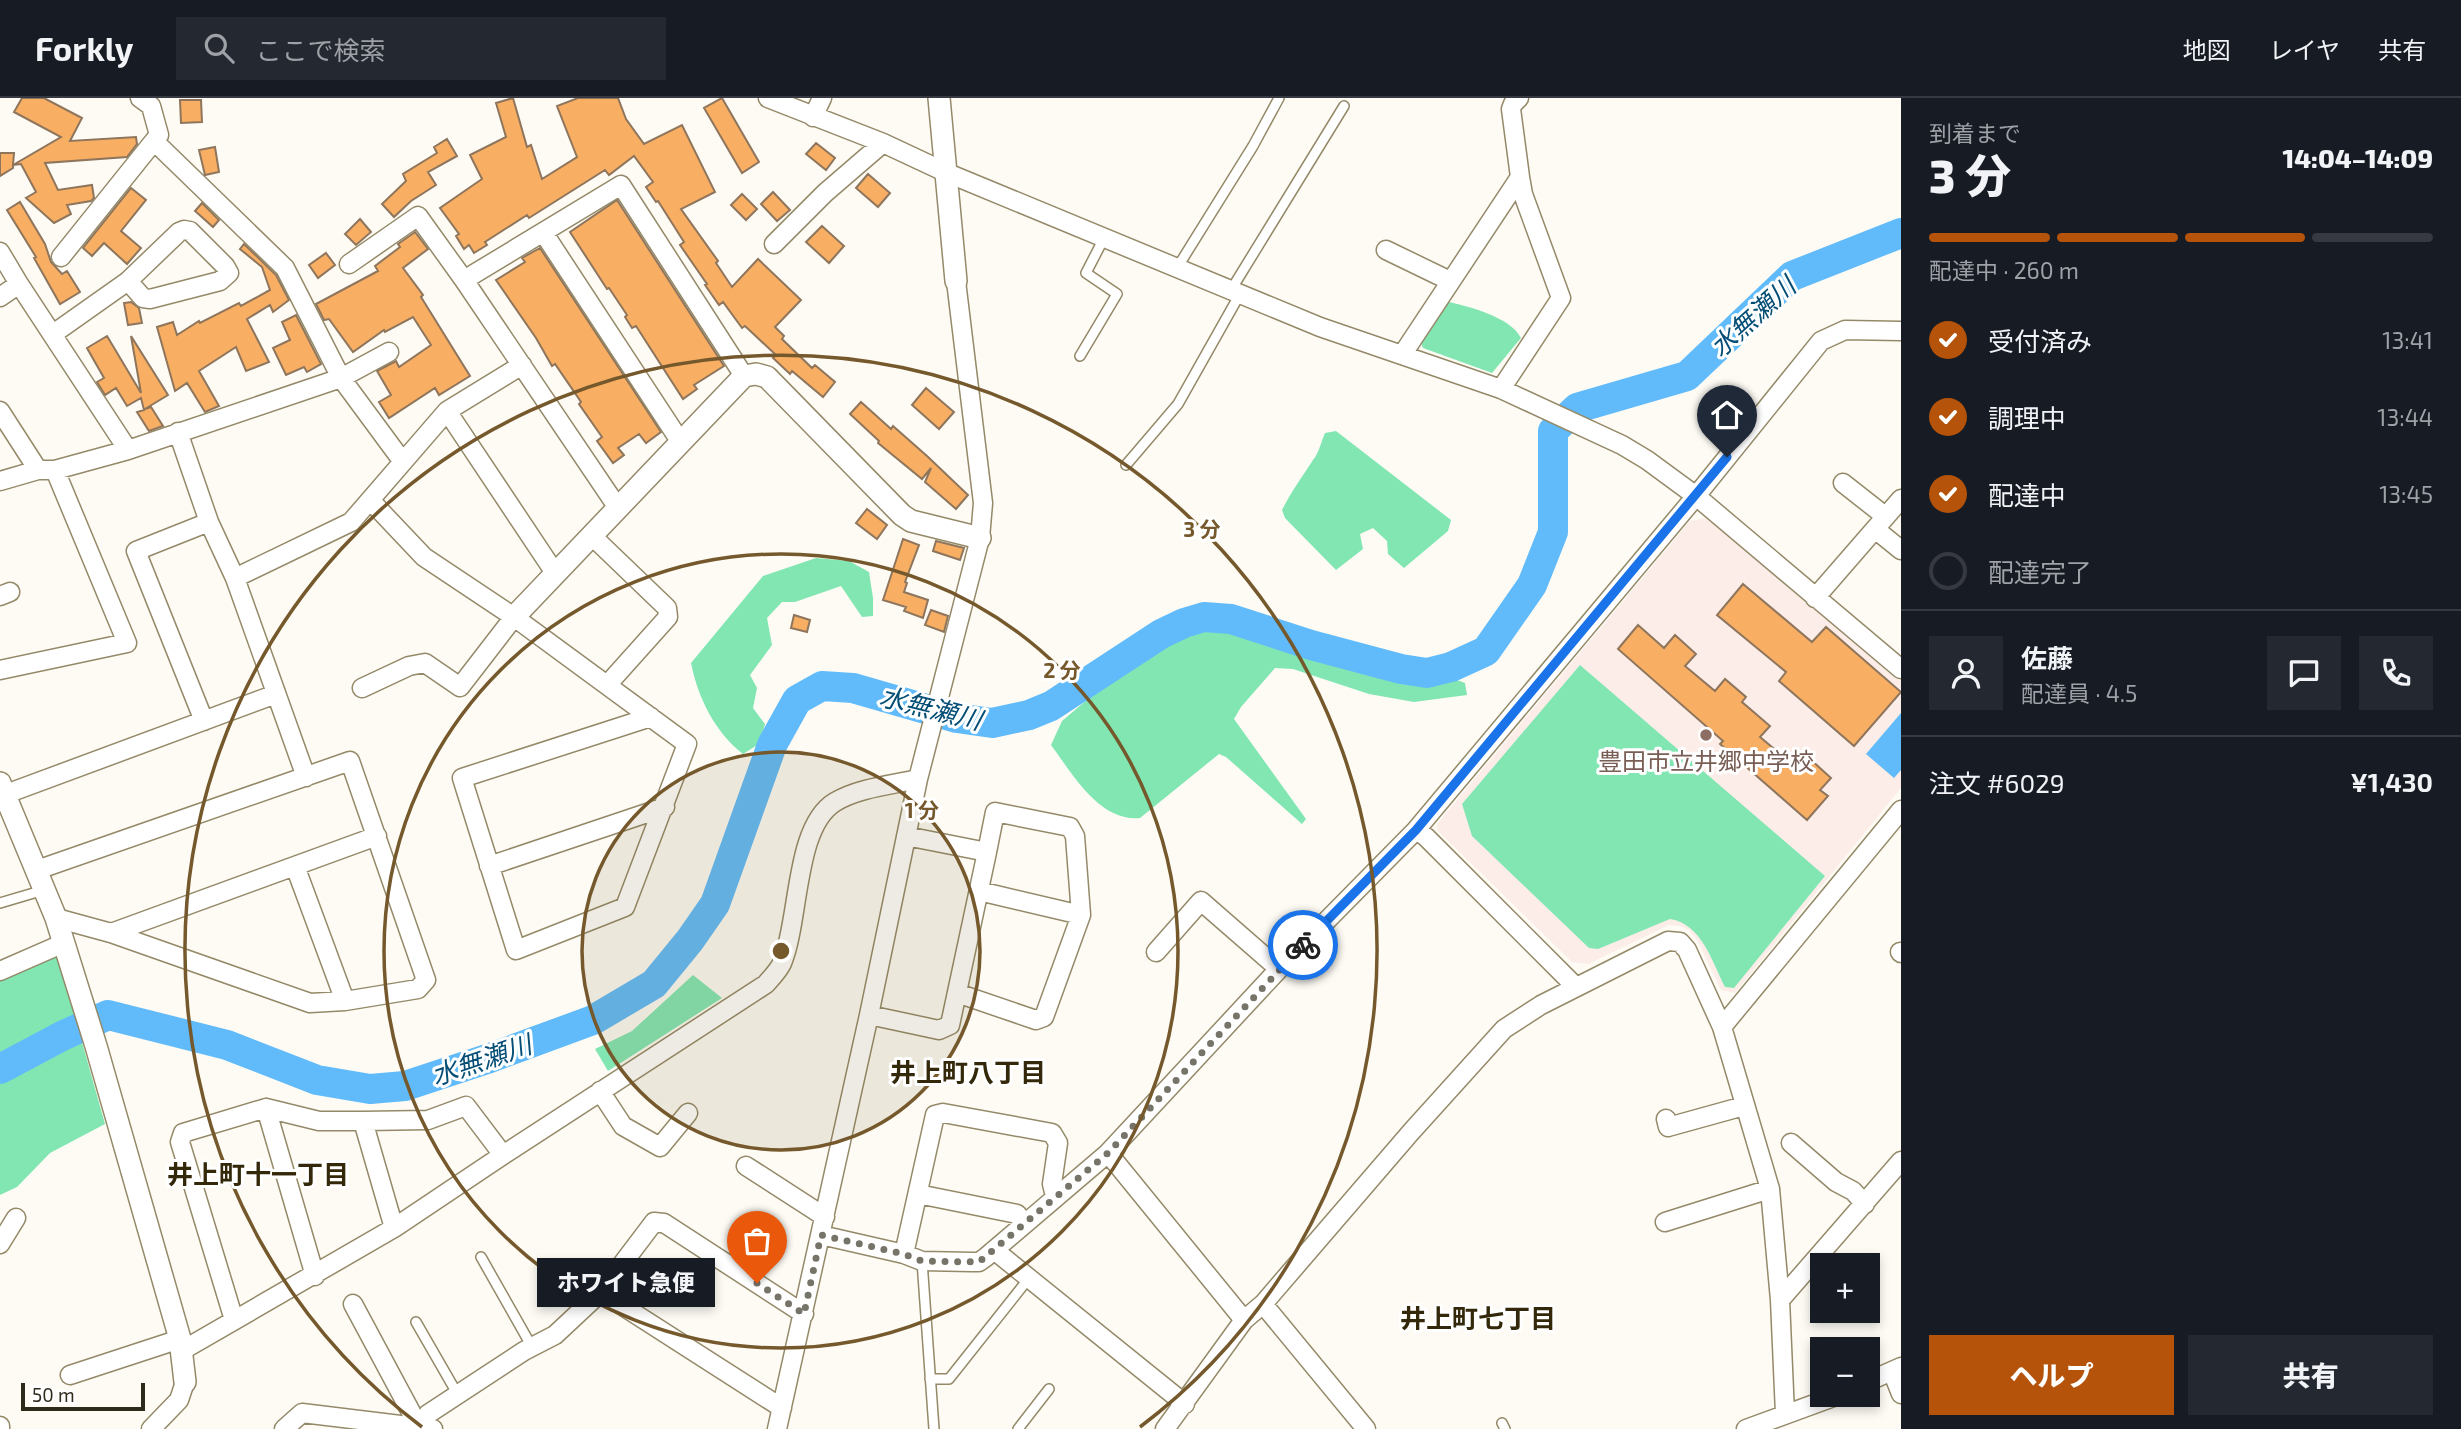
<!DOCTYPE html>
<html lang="ja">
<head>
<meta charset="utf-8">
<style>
	:root { --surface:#171b24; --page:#242831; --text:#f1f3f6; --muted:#9ea1a6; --line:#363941; --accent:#b45309 }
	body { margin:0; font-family:"Exo 2","Noto Sans JP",sans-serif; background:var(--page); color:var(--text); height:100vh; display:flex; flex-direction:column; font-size:26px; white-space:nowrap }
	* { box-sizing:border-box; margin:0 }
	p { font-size:23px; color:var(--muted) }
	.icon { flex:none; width:38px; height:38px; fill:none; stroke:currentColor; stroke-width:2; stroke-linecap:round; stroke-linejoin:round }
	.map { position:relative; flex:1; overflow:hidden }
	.sheet { display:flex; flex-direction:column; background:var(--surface); width:560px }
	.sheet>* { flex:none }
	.fabs { position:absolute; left:1810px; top:1155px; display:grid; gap:14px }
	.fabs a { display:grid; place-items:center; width:70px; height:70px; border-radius:0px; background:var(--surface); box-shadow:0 4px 10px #0003; font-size:35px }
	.scale { position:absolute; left:21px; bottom:18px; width:124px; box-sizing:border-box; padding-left:7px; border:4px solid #2e2a1c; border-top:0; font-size:19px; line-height:24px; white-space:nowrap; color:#2e2a1c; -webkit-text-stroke:5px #fff; paint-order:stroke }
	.pin { position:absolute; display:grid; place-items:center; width:60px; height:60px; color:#fff; margin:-72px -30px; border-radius:50% 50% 50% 0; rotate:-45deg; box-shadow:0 0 7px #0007 }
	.pin .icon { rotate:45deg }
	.courier { position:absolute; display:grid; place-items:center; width:70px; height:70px; margin:-35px; border:5px solid #1a73e8; border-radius:50%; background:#fff; color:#222; box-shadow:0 2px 9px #0007 }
	.bubble { position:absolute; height:49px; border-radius:0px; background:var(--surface); box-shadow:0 4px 10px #0003; font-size:23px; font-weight:800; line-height:49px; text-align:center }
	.overview em { font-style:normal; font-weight:800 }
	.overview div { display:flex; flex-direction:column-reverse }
	.overview { display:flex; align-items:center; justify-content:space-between; height:119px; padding:0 28px }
	h1 { font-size:46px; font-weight:800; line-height:52px }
	.bar { display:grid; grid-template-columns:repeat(4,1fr); gap:10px 7px; align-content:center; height:84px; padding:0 28px }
	.bar i { height:9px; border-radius:5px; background:var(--line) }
	.bar .current { background:var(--accent) }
	.bar p { grid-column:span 4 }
	.line { display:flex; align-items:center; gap:18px; padding:0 28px; border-top:2px solid var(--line) }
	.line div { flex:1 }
	.round { display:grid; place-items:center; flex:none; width:74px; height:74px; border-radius:0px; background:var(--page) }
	ol { padding:0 28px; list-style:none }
	li { display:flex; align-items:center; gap:21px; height:77px }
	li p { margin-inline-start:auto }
	li .icon { padding:7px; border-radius:50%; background:var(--accent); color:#fff; stroke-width:4 }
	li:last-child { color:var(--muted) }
	li i { width:38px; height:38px; border:4px solid var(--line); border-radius:50% }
	.action { display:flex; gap:14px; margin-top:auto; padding:14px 28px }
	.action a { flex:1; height:80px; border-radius:0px; background:var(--accent); color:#fff; font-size:28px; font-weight:800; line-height:80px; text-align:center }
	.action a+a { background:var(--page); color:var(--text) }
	header { display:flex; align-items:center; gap:42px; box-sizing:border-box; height:98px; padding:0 35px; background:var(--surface); border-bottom:2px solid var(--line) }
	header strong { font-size:33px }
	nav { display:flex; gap:38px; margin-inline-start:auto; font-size:24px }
	.search { width:490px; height:63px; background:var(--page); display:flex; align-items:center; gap:18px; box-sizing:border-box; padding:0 24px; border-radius:0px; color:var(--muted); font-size:26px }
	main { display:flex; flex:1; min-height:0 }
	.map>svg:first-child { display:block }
	.education { fill:#fcede8 }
	.green { fill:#82e6b3 }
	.water { fill:#61bbfa }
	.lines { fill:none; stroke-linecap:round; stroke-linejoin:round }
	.river { stroke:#61bbfa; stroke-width:30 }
	.building { fill:#f8af64; stroke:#8e755c; stroke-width:2 }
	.service-casing { stroke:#948968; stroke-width:12 }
	.minor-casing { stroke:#948968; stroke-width:21 }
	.tertiary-casing { stroke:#948968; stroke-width:24 }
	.service { stroke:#fff; stroke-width:9 }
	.minor { stroke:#fff; stroke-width:18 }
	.tertiary { stroke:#fff; stroke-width:21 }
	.done { stroke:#767368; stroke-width:7; stroke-dasharray:0 12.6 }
	.route { stroke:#1a73e8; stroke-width:9 }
	.ring { fill:none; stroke:#75592c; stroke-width:3.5 }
	.education-dot { fill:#8d6e63; stroke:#fff; stroke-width:2.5 }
	.labels { text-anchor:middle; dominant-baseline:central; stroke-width:6; stroke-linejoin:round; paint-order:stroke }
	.education-label { font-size:24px; fill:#785e54; stroke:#fff }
	.water-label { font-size:26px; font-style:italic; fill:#054e76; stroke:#fff }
	.neighbourhood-label { font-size:26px; font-weight:bold; fill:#33290a; stroke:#fff }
	.centre { fill:#75592c; stroke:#fff; stroke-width:3.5 }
	.ring-label { font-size:21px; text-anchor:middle; font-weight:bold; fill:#75592c; stroke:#fff; stroke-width:6; stroke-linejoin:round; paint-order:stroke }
</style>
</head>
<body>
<header>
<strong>Forkly</strong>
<div class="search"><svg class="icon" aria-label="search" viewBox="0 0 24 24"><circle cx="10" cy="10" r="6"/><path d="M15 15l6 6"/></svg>ここで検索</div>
<nav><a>地図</a><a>レイヤ</a><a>共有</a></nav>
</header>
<main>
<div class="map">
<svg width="1901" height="1331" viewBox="0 0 1901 1331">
	<rect width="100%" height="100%" fill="#fdfbf4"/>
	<path class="education" d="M 1706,420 L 1901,583 L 1901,690 L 1735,895 L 1721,892 L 1697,842 L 1689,832 L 1680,828 L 1669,827 L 1588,866 L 1572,864 L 1437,732 L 1437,726 L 1690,423 Z"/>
	<path class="green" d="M 1445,203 C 1467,208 1511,219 1521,240 L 1492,275 L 1423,250 L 1419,241 Z
		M 1336,333 L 1451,422 L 1448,433 L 1404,470 L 1388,456 L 1387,443 L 1373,430 L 1360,436 L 1363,451 L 1336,472 L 1285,420 L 1282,412 C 1291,394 1302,379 1313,362 C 1319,355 1321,344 1325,335 Z
		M 816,460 L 849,463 L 869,474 L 873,500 L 873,518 L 862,519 L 841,488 L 795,504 L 782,504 L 767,520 L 772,547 L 750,577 L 757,590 L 753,610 L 765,626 L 759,646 L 743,656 C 715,634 698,600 691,565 L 763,478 Z
		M 1195,527 L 1228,527 L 1367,569 L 1401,577 L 1449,579 L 1465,585 L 1467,597 L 1414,604 L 1369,596 L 1293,571 L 1275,570 L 1241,609 L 1234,621 L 1306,721 L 1302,726 L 1226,659 L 1219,656 L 1140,720 C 1099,724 1072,675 1051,647 L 1062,623 L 1108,584 Z
		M 1580,567 L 1825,778 L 1734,890 L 1725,889 C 1712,864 1702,826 1670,821 L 1598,851 L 1589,850 L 1472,738 L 1462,706 Z
		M 57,855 L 105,1026 L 50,1055 L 17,1089 L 0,1097 L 0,879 Z
		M 693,877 L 722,900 L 608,973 L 595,951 L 632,933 Z"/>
	<path class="water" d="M 1901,615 L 1901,672 L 1894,680 L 1866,656 Z"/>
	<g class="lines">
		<path class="river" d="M 0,971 L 62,938 L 108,917 L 227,947 L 317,982 L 370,991 L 405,988 L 490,960 L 593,922 L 654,886 L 690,842 L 715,806 L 772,647 L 797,602 L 822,588 L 853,590 L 957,620 L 992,625 L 1029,617 L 1051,608 L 1161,536 L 1184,525 L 1204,519 L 1231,521 L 1311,547 L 1401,571 L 1427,575 L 1451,569 L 1486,553 L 1532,487 L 1553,434 L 1553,333 L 1577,310 L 1687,278 L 1792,178 L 1901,135"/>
	</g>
	<path class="building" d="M 22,0 L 44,0 L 82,20 L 70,43 L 136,39 L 137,46 L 127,59 L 45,65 L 58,92 L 92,87 L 94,100 L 91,103 L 67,107 L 71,116 L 54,125 L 26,100 L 36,94 L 21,66 L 13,67 L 13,70 L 0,78 L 0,55 L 14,55 L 13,67 L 61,39 L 14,14 Z
		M 513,0 L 527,49 L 531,47 L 542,81 L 577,59 L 557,8 L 578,0 L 618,0 L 626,21 L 644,46 L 682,27 L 715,94 L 681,111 L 718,163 L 716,165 L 732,189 L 758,161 L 801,202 L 775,229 L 784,238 L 782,241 L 812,270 L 815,267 L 835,284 L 823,299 L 792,273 L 790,276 L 773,260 L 776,257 L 745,228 L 742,230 L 723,204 L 719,207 L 705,187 L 707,186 L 680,147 L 684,144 L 658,103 L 656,104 L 646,89 L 653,84 L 634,58 L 609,77 L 605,72 L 529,120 L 527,117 L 485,144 L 487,147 L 474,155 L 469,147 L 464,151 L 456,138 L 459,136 L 440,110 L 482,81 L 470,57 L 506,39 L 496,5 Z
		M 722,0 L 759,64 L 742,75 L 704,10 Z
		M 180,2 L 201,2 L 202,24 L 181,25 Z
		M 447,41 L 457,58 L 428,74 L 436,87 L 411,103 L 394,119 L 382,106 L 406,83 L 403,76 L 437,55 L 434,49 Z
		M 816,45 L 835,60 L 826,72 L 806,56 Z
		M 215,49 L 219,74 L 205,77 L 199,52 Z
		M 868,76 L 890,95 L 878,109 L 856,90 Z
		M 131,90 L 146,102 L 121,133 L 141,150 L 127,166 L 104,145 L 92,158 L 83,150 Z
		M 773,94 L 790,112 L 777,123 L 761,106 Z
		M 742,96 L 757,111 L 746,122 L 731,107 Z
		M 617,102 L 724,268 L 694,287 L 697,291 L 683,301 L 636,228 L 632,230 L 625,219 L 627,217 L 609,190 L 607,191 L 570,134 Z
		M 20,104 L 45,146 L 51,164 L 62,176 L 67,173 L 80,194 L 60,206 L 34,160 L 36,159 L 7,112 Z
		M 202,105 L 219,122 L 213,129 L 195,113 Z
		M 360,121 L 371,134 L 356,147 L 345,136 Z
		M 822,128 L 844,148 L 829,165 L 806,144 Z
		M 415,134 L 428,151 L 403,170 L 423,197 L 421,199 L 470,278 L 439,297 L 435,290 L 389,320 L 379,304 L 391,297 L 377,273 L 396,263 L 399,269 L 431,247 L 413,219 L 385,234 L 384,232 L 353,254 L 329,221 L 324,222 L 316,206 L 378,173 L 375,168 L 400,149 L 398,146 Z
		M 244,146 L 276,177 L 289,202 L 273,214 L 270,207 L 247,221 L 269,264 L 246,273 L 236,249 L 199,273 L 219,308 L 205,314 L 187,285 L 175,293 L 157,229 L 173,224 L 177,237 L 199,223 L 200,225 L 239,205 L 241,208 L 270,192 L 262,169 L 240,151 Z
		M 540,150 L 661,334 L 646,345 L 639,336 L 618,350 L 624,357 L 613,365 L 597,343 L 602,339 L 579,306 L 581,304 L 555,266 L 552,268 L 536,240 L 496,182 L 525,164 L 522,160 Z
		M 326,155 L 335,167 L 318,180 L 309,167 Z
		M 131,204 L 139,210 L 142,225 L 128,227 L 124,205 Z
		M 296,217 L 321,266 L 307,274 L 304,269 L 286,277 L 273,250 L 290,242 L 282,224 Z
		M 107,238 L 141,295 L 131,238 L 168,297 L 145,311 L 151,309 L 163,328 L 149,333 L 137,314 L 144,312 L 141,300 L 127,308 L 116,290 L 105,297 L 97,284 L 104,280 L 87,250 Z
		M 926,290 L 954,314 L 939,331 L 912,307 Z
		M 861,304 L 891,331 L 893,328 L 927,358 L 968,397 L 956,411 L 925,384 L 931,370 L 922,381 L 878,345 L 879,343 L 850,316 Z
		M 867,411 L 887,427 L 877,441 L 856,425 Z
		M 903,441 L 919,447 L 905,484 L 907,485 L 904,494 L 928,502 L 923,520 L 904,513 L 906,509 L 883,502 Z
		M 936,443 L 964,450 L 960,462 L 933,453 Z
		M 1743,486 L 1812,544 L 1826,529 L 1901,594 L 1854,648 L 1779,583 L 1786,574 L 1717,517 Z
		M 931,512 L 948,518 L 944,534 L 925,527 Z
		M 794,517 L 810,522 L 807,534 L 791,530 Z
		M 1638,527 L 1664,550 L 1675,537 L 1696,556 L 1685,568 L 1715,593 L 1725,581 L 1746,599 L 1742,604 L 1770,628 L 1760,639 L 1799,672 L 1809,660 L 1831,680 L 1820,692 L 1828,698 L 1807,722 L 1720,646 L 1723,643 L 1618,551 Z"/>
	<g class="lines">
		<g class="service-casing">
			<path id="service" d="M 1177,170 L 1253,48 L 1279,0
				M 1231,192 L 1344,8
				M 1080,258 L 1117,196 L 1086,175 L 1104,140
				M 1126,367 L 1178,306 L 1240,196
				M 0,805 L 44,792
				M 481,1159 L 532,1249
				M 922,1163 L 934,1331
				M 416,1224 L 458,1297
				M 930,1281 L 949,1281 L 1029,1180
				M 1502,1325 L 1505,1331
				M 1018,1331 L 1049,1291"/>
		</g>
		<g class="minor-casing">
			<path id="minor" d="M 140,0 L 151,8 L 159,37 L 154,43 L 285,170 L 341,280 L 403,364
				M 768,0 L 883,45 L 945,74 L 1320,229 L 1501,291 L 1622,347 L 1647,362 L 1696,398 L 1901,571
				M 813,19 L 822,0
				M 543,134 L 680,343
				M 774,146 L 825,95 L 883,45
				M 1386,152 L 1450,183
				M 0,154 L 19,186 L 0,199
				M 61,159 L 154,43
				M 349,166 L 418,118 L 464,182
				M 19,186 L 128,352
				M 53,236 L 128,183 L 179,134 L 184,132 L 190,133 L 225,168 L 229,175 L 220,183 L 150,201 L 143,200 L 128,183
				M 1402,257 L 1520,79 L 1511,11 L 1513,6 L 1519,0
				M 1501,291 L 1561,200 L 1523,96 L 1520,79
				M 0,313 L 38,372
				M 447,313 L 555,475
				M 178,334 L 209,424 L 235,480 L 306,679
				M 0,383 L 38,372 L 55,372 L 128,352 L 341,280 L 389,254
				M 1843,385 L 1885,418
				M 370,402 L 424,459 L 514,519 L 687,646 L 625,809 L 516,852 L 462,680 L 651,619
				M 618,410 L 464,182 L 621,87 L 744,278
				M 1875,431 L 1901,452
				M 591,437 L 667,510 L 668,519 L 608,586
				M 235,480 L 351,424 L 447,313 L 522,267
				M 0,498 L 10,494
				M 1815,500 L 1901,401
				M 0,572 L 127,545 L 55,372
				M 362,590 L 409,568 L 425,565 L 460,589 L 514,519
				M 204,623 L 136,453 L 209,424
				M 6,696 L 276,596
				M 1416,732 L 1426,739 L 1576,889
				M 295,768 L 345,903
				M 489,768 L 665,709
				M 37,772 L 350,663 L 426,882 L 418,891 L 345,903 L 310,905 L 111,835 L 56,820
				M 979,793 L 1081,817
				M 111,835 L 377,738
				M 1156,854 L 1201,803 L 1279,871
				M 1900,854 L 1901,855
				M 0,873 L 64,845
				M 957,895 L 1036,922 L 1044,919 L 1081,817 L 1075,738 L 1070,729 L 995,714 L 987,754
				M 869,917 L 939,932 L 950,927 L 987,754 L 906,738
				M 1722,929 L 1901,712
				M 600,993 L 623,1028 L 660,1049 L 688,1015
				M 266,1010 L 315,1178
				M 1666,1021 L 1668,1029 L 1744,1008
				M 363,1023 L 394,1130
				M 1791,1045 L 1836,1084 L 1853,1093 L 1865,1106
				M 1108,1055 L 1244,1222
				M 746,1068 L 825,1119
				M 918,1096 L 1017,1116 L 1024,1125
				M 1665,1124 L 1770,1091
				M 821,1137 L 904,1156 L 922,1163 L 972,1164 L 979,1164 L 986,1159 L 1108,1055 L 1279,871 L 1416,732 L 1696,398 L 1821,243 L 1845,232 L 1901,233
				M 0,1146 L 16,1120
				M 994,1152 L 1185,1306
				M 904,1156 L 935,1017 L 943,1015 L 1052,1035 L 1058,1045 L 1052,1086 L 1055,1098
				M 601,1194 L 782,1310
				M 1780,1202 L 1901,1063
				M 353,1206 L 419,1329
				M 1263,1206 L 1366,1331
				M 234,1222 L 180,1044 L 183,1035 L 266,1010 L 319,1023 L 363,1023 L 428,1022 L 466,1008 L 503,1057
				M 183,1252 L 394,1130 L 503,1057 L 766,886 C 772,879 779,872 782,865 C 800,822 794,729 835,704 C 858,690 891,687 918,681
				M 1892,1273 L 1901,1296
				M 70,1277 L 180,1241
				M 1867,1284 L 1901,1269
				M 0,1328 L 0,1331
				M 419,1329 L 428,1316 L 524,1253 L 555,1237 L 601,1194 L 654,1124 L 664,1125 L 804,1216
				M 151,1331 L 179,1302 L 185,1284
				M 284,1331 L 302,1315 L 433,1331
				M 777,1331 L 869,917 L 918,681 L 980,440 L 983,405 L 956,183
				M 1165,1331 L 1244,1222 L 1263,1206 L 1411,1034 L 1504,931 L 1541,907 L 1668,843 L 1680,844 L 1687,852 L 1722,929 L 1770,1091 L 1780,1202 L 1785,1316
				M 1746,1331 L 1839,1297"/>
		</g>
		<g class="tertiary-casing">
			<path id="tertiary" d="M 939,0 L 956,183
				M 514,519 L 744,278 L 756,276 L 767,279 L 902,417 L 911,423 L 980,440
				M 0,685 L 56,820 L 96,948 L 180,1241 L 185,1284"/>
		</g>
		<use href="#service" class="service"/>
		<use href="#minor" class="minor"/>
		<use href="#tertiary" class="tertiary"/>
	</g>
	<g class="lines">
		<path class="done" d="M 757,1185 L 804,1216 L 821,1137 L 904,1156 L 922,1163 L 979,1164 L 1108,1055 L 1303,847"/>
		<path class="route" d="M 1303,847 L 1416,732 L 1727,359"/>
	</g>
	<circle cx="781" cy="853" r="199" fill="#75592c" fill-opacity=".12"/>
	<g class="ring">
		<circle cx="781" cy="853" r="199"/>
		<circle cx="781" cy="853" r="397"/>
		<path d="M422 1329A596 596 0 1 1 1140 1329"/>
	</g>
	<circle class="education-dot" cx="1706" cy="637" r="7"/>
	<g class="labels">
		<g class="education-label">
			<text x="1706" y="662">豊田市立井郷中学校</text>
		</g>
		<g class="water-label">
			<text transform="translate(1752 218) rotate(-42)">水無瀬川</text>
			<text transform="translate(931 609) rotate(14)">水無瀬川</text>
			<text transform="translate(481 961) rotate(-19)">水無瀬川</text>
		</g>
		<g class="neighbourhood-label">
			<text x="968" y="973">井上町八丁目</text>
			<text x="258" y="1075">井上町十一丁目</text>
			<text x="1478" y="1219">井上町七丁目</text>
		</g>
	</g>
	<circle cx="781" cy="853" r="10" class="centre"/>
	<g class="ring-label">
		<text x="1202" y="439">3 分</text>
		<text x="1062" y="580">2 分</text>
		<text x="922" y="720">1 分</text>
	</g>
</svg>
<div class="fabs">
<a>+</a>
<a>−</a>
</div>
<div class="scale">50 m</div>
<div class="pin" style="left:757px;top:1185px;background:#ea580c"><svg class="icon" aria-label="bag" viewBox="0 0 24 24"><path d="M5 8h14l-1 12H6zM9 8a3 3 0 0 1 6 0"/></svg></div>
<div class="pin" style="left:1727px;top:359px;background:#1f2937"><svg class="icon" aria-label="home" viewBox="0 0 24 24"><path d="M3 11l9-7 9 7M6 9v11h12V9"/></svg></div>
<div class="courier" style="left:1303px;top:847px"><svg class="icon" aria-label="bike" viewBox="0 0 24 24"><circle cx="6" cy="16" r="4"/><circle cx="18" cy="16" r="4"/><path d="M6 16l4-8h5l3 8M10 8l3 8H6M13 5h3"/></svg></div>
<div class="bubble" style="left:537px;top:1160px;width:178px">ホワイト急便</div>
</div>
<section class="sheet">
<div class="overview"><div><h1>3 分</h1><p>到着まで</p></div><em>14:04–14:09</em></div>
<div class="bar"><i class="current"></i><i class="current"></i><i class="current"></i><i></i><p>配達中 · 260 m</p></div>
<ol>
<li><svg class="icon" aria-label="check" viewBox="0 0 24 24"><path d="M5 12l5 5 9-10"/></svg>受付済み<p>13:41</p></li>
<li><svg class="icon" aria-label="check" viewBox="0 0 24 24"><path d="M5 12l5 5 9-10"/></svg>調理中<p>13:44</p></li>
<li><svg class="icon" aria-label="check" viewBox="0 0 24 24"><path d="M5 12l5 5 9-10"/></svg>配達中<p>13:45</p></li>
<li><i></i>配達完了</li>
</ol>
<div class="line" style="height:126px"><a class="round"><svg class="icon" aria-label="person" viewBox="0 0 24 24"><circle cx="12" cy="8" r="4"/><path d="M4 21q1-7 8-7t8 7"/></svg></a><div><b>佐藤</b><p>配達員 · 4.5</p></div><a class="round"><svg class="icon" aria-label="chat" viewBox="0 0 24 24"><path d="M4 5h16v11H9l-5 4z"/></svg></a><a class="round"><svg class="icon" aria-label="phone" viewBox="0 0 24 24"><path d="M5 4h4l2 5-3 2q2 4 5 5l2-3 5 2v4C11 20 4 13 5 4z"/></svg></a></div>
<div class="line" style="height:91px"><div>注文 #6029</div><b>¥1,430</b></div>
<div class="action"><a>ヘルプ</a><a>共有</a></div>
</section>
</main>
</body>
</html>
